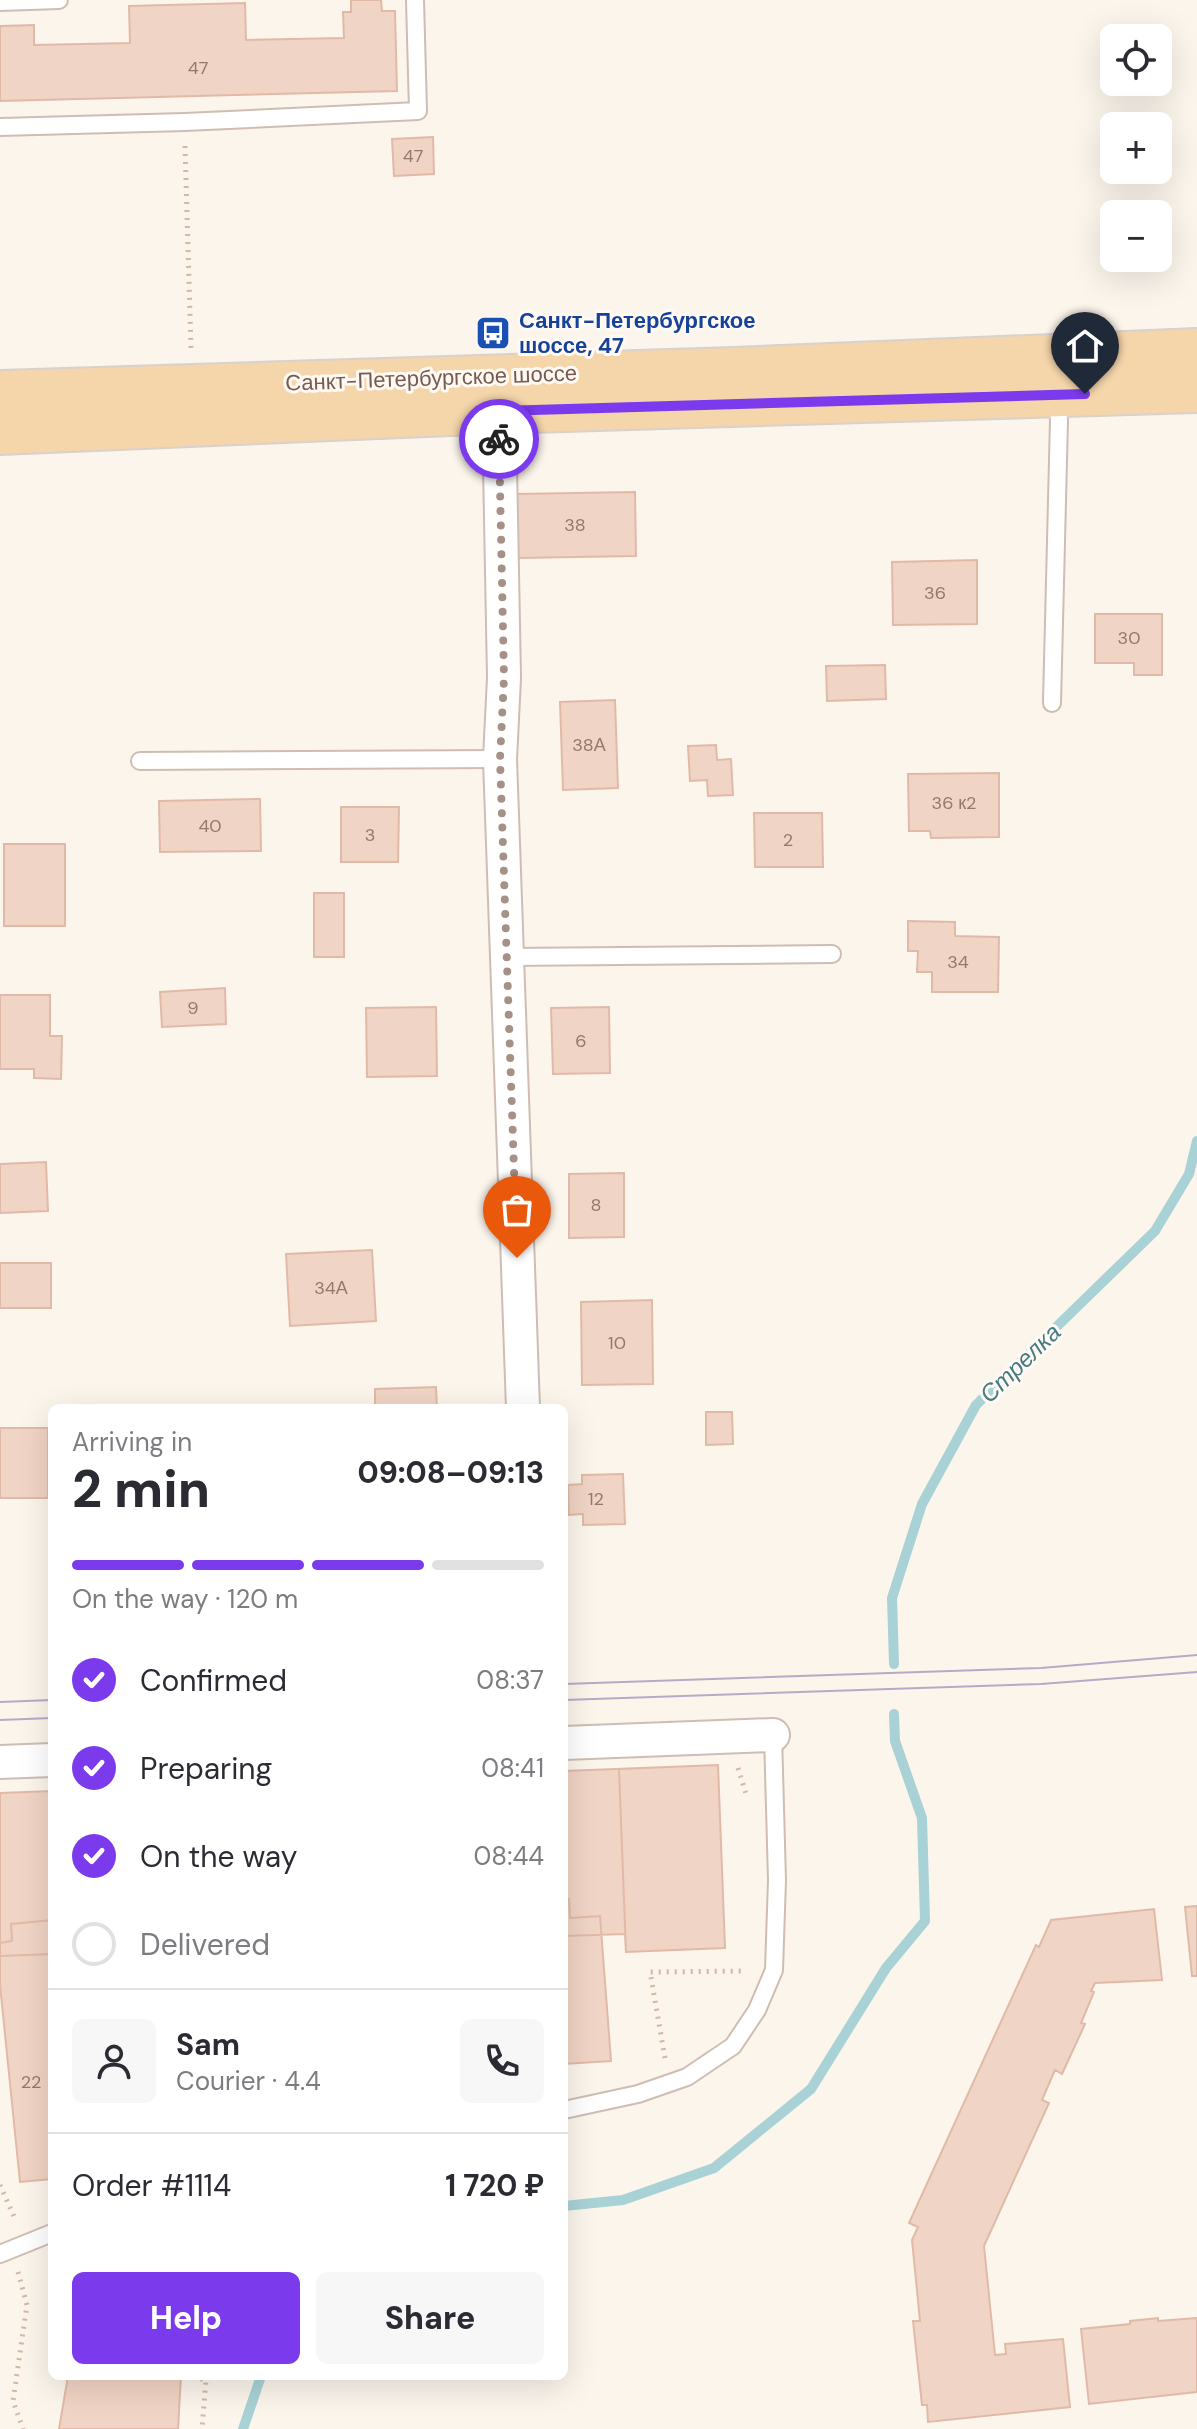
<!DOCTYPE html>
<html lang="en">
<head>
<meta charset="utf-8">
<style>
	:root { --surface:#fff; --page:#f7f7f7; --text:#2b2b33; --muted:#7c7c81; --line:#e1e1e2; --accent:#7c3aed }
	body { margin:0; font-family:"DM Sans",sans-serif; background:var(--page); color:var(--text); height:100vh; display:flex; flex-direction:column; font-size:30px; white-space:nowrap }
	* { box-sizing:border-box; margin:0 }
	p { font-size:26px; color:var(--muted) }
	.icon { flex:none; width:44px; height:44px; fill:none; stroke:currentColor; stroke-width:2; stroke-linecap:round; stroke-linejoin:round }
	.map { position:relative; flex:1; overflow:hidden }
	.sheet { position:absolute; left:48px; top:1404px; width:520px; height:976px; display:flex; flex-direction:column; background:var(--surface); border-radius:12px; box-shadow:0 8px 32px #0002 }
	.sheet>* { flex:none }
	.fabs { position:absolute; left:1100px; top:24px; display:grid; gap:16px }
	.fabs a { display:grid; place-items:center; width:72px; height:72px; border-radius:12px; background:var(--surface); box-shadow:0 8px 32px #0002; font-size:40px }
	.pin { position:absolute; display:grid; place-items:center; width:68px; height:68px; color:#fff; margin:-82px -34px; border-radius:50% 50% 50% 0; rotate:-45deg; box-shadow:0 0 8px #0007 }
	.pin .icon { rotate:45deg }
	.courier { position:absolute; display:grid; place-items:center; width:80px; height:80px; margin:-40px; border:6px solid #7c3aed; border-radius:50%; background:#fff; color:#222; box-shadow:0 2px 10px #0007 }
	.head em { font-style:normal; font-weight:800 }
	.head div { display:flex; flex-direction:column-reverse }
	.head { display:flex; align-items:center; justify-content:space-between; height:136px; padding:0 24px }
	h1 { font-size:52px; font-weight:800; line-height:60px }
	.bar { display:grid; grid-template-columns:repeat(4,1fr); gap:12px 8px; align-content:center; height:96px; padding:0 24px }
	.bar i { height:10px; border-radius:6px; background:var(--line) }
	.bar .selected { background:var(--accent) }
	.bar p { grid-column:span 4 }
	.line { display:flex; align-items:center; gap:20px; padding:0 24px; border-top:2px solid var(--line) }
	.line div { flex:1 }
	.round { display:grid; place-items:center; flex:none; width:84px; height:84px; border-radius:12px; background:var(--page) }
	ol { padding:0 24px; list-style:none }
	li { display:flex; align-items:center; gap:24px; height:88px }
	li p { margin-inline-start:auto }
	li .icon { padding:8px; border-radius:50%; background:var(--accent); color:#fff; stroke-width:4 }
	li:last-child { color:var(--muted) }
	li i { width:44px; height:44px; border:4px solid var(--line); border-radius:50% }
	.action { display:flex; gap:16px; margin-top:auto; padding:16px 24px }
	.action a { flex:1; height:92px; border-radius:12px; background:var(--accent); color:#fff; font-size:32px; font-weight:800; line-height:92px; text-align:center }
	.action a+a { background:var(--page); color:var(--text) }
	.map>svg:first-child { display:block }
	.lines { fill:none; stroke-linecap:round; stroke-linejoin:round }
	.stream { stroke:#a8d2d6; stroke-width:10 }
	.building { fill:#f0d4c5; stroke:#e1baa7; stroke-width:2 }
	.lane-casing { stroke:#cebdb2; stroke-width:20 }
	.street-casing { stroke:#cebdb2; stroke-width:36 }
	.primary-casing { stroke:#d9d1ce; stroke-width:48 }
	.path { stroke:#d5b7a8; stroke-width:5; stroke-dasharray:2 6; stroke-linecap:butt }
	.lane { stroke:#fff; stroke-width:16 }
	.street { stroke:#fff; stroke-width:32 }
	.primary { stroke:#f5d5aa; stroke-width:44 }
	.tram { stroke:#b8aac7; stroke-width:2 }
	.done { stroke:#a69187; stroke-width:8; stroke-dasharray:0 14.4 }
	.route { stroke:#7c3aed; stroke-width:10 }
	.labels { text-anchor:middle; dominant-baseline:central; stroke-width:6; stroke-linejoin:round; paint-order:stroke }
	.number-label { font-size:18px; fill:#95796d }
	.transit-label { font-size:22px; font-weight:bold; fill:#164399; stroke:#fef9f3; text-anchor:start }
	.street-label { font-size:22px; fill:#775b50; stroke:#fef9f3 }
	.water-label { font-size:24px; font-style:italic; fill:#477b81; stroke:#fef9f3 }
</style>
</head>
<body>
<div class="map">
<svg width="1197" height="2429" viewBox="0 0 1197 2429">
	<rect width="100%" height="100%" fill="#fcf5ec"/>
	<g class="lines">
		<path class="stream" d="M 894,1664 L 892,1598 L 922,1504 L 976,1405 L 1155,1231 L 1189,1174 L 1197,1141
			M 564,2206 L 623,2200 L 714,2168 L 811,2089 L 886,1968 L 925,1921 L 922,1818 L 895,1741 L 894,1714
			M 243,2429 L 261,2376"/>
	</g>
	<path class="building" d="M 351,0 L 381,0 L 382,11 L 395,11 L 397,91 L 0,101 L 0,26 L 34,25 L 34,45 L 130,43 L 129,6 L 245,3 L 246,40 L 344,38 L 343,12 L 351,12 Z
		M 433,137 L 434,174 L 394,176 L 392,139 Z
		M 635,492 L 636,556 L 516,558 L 515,494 Z
		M 977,560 L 977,624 L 893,625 L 892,562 Z
		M 1095,614 L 1162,614 L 1162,675 L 1134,675 L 1134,663 L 1095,663 Z
		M 885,665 L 886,699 L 827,701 L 826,666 Z
		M 615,700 L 618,788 L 563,790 L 560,702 Z
		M 716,745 L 717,760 L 731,759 L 733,795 L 708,796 L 707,780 L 690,781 L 688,746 Z
		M 999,773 L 999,837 L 931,838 L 930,831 L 909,831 L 908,774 Z
		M 260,799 L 261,851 L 160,852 L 159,801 Z
		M 341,807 L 399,807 L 398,862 L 341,862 Z
		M 754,813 L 822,813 L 823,867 L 755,867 Z
		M 4,844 L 65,844 L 65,926 L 4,926 Z
		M 314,893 L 344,893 L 344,957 L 314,957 Z
		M 908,921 L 955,922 L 955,936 L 999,937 L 998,992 L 932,992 L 932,972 L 917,972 L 918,951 L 908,951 Z
		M 225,988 L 226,1024 L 162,1027 L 160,992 Z
		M 0,995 L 50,995 L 50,1036 L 62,1036 L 61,1079 L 34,1078 L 34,1069 L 0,1069 Z
		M 436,1007 L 437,1076 L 367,1077 L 366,1008 Z
		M 609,1007 L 610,1073 L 553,1074 L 551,1008 Z
		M 46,1162 L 48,1211 L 0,1213 L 0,1164 Z
		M 624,1173 L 624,1237 L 569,1238 L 569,1174 Z
		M 372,1250 L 376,1321 L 290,1326 L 286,1254 Z
		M 0,1263 L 51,1263 L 51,1308 L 0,1308 Z
		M 652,1300 L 653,1384 L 582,1385 L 581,1302 Z
		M 436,1387 L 437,1408 L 375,1408 L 375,1389 Z
		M 706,1412 L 732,1412 L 733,1444 L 706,1445 Z
		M 0,1428 L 48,1428 L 48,1498 L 0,1498 Z
		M 623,1474 L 625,1524 L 583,1525 L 583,1514 L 569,1515 L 568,1485 L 582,1484 L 582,1475 Z
		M 718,1765 L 725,1948 L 626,1952 L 619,1769 Z
		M 718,1765 L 725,1948 L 626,1952 L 625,1934 L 564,1936 L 564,1771 Z
		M 52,1791 L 52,1954 L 0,1956 L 0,1793 Z
		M 564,1899 L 569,1899 L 570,1918 L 600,1916 L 611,2061 L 564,2064 Z
		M 1197,1906 L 1197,1976 L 1192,1976 L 1185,1907 Z
		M 1154,1909 L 1162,1980 L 1095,1983 L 1091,1991 L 1094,1992 L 1081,2023 L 1085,2024 L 1062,2074 L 1055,2070 L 1042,2100 L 1049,2103 L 984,2246 L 995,2355 L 1006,2354 L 1005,2344 L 1063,2339 L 1070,2407 L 928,2422 L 927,2405 L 922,2405 L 913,2321 L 920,2321 L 912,2240 L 918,2227 L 909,2223 L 1036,1945 L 1039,1947 L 1051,1920 Z
		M 52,1920 L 52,2179 L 20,2182 L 0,1985 L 0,1943 L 12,1941 L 11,1924 Z
		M 1158,2318 L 1158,2321 L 1197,2318 L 1197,2392 L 1089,2404 L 1081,2329 L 1130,2324 L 1130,2321 Z
		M 68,2376 L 181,2376 L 178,2429 L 59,2429 Z"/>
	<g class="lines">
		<g class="lane-casing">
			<path id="lane" d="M 0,2 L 59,0
				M 0,127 L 185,122 L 418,111 L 415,0
				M 1052,703 L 1059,420 L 1057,397
				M 140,761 L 500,759
				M 506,957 L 832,954
				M 564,2110 L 638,2094 L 687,2077 L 733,2046 L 757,2010 L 774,1970 L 777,1880 L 773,1735
				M 0,2254 L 52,2233"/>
		</g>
		<g class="street-casing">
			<path id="street" d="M 499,411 L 504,678 L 500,759 L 523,1408
				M 564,1743 L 773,1735
				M 0,1762 L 52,1760"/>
		</g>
		<g class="primary-casing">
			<path id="primary" d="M 0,393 L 734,370 L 1197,351
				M 0,432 L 499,411 L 1197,390"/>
		</g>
		<path class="path" d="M 185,146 L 191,348
			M 738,1768 L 747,1797
			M 665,2058 L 650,1972 L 746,1971
			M 0,2185 L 16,2221
			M 18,2272 L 27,2305 L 13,2401 L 23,2429
			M 185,2376 L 206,2380 L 202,2429"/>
		<use href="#lane" class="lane"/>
		<use href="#street" class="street"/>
		<use href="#primary" class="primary"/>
		<path class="tram" d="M 564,1684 L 1041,1668 L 1197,1655
			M 564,1700 L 1041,1684 L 1197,1672
			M 0,1702 L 52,1700
			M 0,1720 L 52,1718"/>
	</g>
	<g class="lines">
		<path class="done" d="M 499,439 L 504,678 L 500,759 L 517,1258"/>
		<path class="route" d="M 499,439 L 499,411 L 1085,394"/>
	</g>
	<defs>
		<g id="bus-square" transform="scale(1.8)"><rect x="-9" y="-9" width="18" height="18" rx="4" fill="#1a4fb4" stroke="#fef9f3"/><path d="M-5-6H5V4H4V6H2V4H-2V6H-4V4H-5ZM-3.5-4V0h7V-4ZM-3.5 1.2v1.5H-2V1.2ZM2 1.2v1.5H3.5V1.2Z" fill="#fff"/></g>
	</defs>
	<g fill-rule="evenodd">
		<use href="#bus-square" x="493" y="333"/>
	</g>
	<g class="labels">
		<g class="number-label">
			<text x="198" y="68">47</text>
			<text x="413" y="156">47</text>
			<text x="575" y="525">38</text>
			<text x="935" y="593">36</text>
			<text x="1129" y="638">30</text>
			<text x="589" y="745">38А</text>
			<text x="954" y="803">36 к2</text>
			<text x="210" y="826">40</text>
			<text x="370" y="835">3</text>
			<text x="788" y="840">2</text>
			<text x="958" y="962">34</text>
			<text x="193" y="1008">9</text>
			<text x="581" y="1041">6</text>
			<text x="596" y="1205">8</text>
			<text x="331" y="1288">34А</text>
			<text x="617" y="1343">10</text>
			<text x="596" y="1499">12</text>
			<text x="31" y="2082">22</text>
		</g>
		<g class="transit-label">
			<text x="519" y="320">Санкт-Петербургское<tspan x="519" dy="25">шоссе, 47</tspan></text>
		</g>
		<g class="street-label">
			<text transform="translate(431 378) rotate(-2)">Санкт-Петербургское шоссе</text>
		</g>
		<g class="water-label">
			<text transform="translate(1020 1363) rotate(-44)">Стрелка</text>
		</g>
	</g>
</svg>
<div class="fabs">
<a><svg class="icon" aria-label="locate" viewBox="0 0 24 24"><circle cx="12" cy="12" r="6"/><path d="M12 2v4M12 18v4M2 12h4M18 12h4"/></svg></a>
<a>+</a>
<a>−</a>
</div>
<div class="pin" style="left:517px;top:1258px;background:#ea580c"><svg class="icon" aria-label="bag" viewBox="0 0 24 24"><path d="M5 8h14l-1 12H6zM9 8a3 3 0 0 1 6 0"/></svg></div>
<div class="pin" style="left:1085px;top:394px;background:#1f2937"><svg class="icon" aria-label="home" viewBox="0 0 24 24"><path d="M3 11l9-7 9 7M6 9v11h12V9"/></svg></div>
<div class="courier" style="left:499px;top:439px"><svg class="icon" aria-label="bike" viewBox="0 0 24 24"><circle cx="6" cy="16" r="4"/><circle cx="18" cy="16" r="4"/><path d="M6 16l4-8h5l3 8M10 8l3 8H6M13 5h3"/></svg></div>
<section class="sheet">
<div class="head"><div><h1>2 min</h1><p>Arriving in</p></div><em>09:08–09:13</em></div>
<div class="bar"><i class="selected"></i><i class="selected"></i><i class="selected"></i><i></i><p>On the way · 120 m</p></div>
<ol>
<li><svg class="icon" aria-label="check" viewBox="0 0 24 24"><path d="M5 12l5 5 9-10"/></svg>Confirmed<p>08:37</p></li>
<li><svg class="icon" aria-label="check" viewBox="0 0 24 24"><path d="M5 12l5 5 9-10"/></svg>Preparing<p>08:41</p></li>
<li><svg class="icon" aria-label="check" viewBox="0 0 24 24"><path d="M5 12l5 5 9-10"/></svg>On the way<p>08:44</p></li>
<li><i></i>Delivered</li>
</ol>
<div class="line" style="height:144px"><a class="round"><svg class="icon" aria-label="person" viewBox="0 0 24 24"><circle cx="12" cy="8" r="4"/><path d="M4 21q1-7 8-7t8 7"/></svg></a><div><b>Sam</b><p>Courier · 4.4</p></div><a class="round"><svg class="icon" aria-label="phone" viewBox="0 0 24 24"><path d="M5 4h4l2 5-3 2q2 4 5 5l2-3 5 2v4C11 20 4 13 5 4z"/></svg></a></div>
<div class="line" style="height:104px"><div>Order #1114</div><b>1 720 ₽</b></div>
<div class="action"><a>Help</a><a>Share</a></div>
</section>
</div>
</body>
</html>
